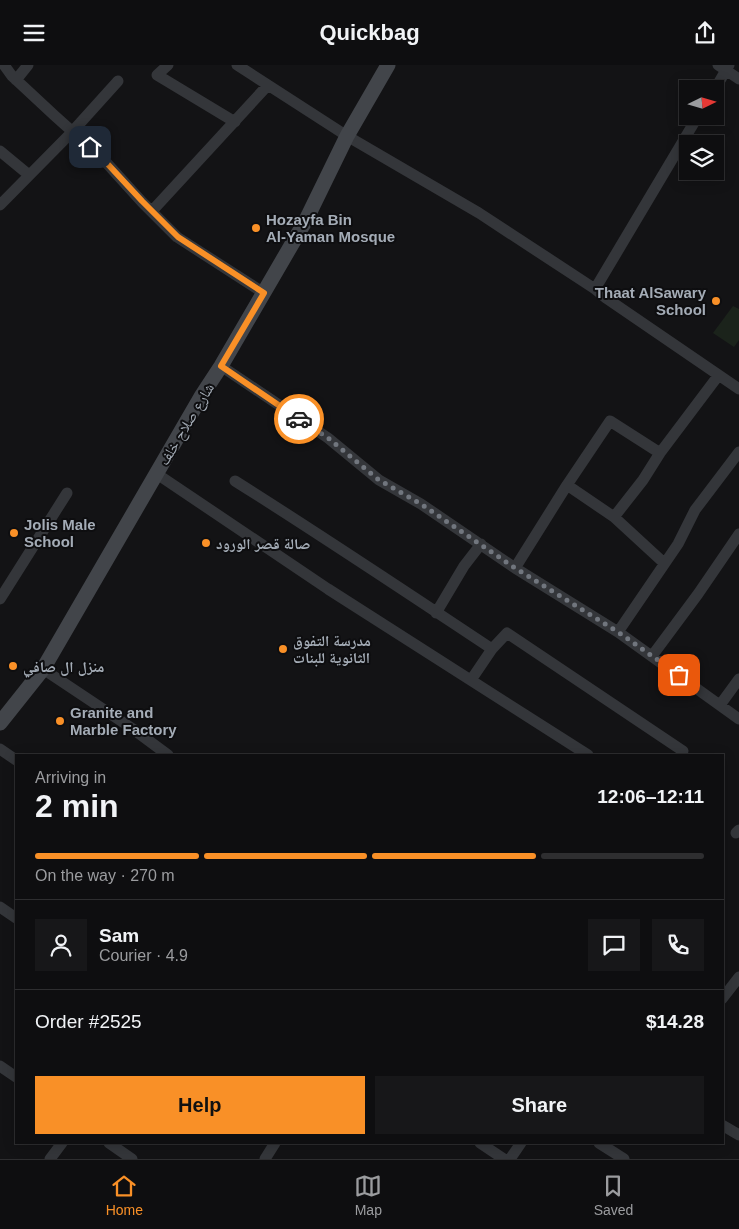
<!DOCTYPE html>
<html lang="en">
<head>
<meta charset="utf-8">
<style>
	:root { --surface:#0e0e10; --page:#171719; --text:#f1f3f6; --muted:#9b9c9f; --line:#2e2e30; --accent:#f99027 }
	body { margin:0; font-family:Arial,"Noto Naskh Arabic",sans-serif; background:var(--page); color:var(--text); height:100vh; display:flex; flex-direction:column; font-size:19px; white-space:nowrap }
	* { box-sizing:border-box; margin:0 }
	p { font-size:16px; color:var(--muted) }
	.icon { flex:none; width:28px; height:28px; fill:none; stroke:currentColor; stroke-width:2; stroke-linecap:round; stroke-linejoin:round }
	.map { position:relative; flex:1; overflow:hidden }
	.sheet { position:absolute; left:15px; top:689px; width:709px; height:390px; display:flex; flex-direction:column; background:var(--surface); border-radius:0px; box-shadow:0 2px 12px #0003,0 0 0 1px var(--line) }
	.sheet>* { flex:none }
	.needle { width:32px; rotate:85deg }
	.tools { position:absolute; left:679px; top:15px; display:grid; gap:10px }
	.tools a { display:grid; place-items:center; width:45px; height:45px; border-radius:0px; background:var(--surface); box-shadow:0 2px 12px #0003,0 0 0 1px var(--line); font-size:25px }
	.pin { position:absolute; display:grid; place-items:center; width:42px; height:42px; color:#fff; margin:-21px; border-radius:10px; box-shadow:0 2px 8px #0006 }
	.courier { position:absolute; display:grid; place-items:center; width:50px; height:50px; margin:-25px; border:4px solid #f99027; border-radius:50%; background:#fff; color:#222; box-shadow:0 1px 6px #0007 }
	.summary em { font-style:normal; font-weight:700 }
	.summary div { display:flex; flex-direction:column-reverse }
	.summary { display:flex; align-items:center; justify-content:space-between; height:85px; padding:0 20px }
	h1 { font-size:32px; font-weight:700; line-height:38px }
	.bar { display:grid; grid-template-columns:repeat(4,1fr); gap:8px 5px; align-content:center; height:60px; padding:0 20px }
	.bar i { height:6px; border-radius:4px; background:var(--line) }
	.bar .on { background:var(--accent) }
	.bar p { grid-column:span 4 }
	.line { display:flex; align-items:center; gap:12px; padding:0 20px; border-top:1px solid var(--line) }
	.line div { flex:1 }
	.round { display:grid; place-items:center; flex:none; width:52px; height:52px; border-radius:0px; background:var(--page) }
	.primary-button { display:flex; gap:10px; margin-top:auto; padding:10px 20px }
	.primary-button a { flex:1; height:58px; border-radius:0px; background:var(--accent); color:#111; font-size:20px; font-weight:700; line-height:58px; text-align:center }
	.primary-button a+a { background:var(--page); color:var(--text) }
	header { display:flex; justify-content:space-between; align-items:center; height:65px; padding:0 20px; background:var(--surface); font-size:22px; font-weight:700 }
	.tabs { display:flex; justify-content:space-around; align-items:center; height:70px; border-top:1px solid var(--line); background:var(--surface); font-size:14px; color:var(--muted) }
	.tabs a { display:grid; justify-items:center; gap:2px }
	.tabs .on { color:var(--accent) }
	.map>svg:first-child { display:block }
	.green { fill:#1b231b }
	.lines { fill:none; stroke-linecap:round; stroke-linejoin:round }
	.minor { stroke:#34363a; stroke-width:11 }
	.secondary { stroke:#42454a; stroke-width:15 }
	.done { stroke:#71767e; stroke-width:5; stroke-dasharray:0 9 }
	.route { stroke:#f99027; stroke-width:6 }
	.poi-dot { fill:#f99027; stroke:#0e0e10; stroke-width:2 }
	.labels { text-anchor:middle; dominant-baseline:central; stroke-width:4; stroke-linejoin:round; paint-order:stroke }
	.poi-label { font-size:15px; font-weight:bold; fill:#a4acb6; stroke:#0e0e10; text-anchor:start }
	.street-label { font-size:15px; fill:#a4acb6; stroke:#0e0e10 }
</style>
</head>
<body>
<header><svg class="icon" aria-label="menu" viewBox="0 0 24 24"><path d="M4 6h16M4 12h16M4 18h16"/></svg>Quickbag<svg class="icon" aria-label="share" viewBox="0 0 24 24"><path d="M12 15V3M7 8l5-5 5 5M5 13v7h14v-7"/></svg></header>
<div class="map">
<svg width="739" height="1094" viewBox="0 0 739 1094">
	<rect width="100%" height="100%" fill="#131315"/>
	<path class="green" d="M 733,241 L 739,244 L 739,275 L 734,282 L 713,268 Z"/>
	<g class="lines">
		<path class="minor" d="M 4,0 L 12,11 L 55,51 L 103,94 L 142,137 L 177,172 L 264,228
			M 168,0 L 157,10 L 235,57
			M 237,0 L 347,71 L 479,148 L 595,224 L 606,233 L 739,324
			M 718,0 L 739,14
			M 16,15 L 28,0
			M 715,24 L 729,0
			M 0,86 L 29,110
			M 0,140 L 72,67 L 118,16
			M 152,146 L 268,20
			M 595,224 L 698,51
			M 221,301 L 328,373 L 379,415 L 421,439 L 515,503 L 618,567 L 739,654
			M 157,409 L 328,524 L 588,690
			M 235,416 C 321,470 406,527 492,584
			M 567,420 L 614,452 L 664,498
			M 614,452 L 643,415 L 660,388 L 718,311
			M 515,503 L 567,420 L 610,356 L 660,388
			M 0,534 L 67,428
			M 436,548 L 464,501 L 481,479
			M 618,567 L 678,479 L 695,445 L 739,387
			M 652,591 L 698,529 L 739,469
			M 43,604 L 133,664 L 168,690
			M 471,615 L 492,584 L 507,568 L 683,686
			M 720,640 L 739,614
			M 0,684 L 16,695
			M 736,768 L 739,765
			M 0,842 L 16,853
			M 722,934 L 739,912
			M 0,1001 L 16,1012
			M 722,1060 L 739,1070
			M 109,1078 L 132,1094
			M 480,1078 L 504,1094
			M 599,1078 L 624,1094
			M 50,1094 L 62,1078
			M 265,1094 L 275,1078
			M 510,1094 L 521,1078"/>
		<path class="secondary" d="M 0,658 L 43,604 L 202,330 L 221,301 L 306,155 L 347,71 L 388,0"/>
	</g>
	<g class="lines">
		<path class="done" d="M 299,354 L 328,373 L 379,415 L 421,439 L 515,503 L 618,567 L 679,610"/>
		<path class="route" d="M 90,82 L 103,94 L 142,136 L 178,172 L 264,228 L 221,301 L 299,354"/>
	</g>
	<g class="poi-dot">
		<circle cx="256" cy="163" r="5"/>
		<circle cx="716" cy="236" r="5"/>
		<circle cx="14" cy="468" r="5"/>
		<circle cx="206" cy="478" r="5"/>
		<circle cx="283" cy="584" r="5"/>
		<circle cx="13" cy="601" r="5"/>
		<circle cx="60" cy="656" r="5"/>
	</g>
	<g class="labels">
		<g class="poi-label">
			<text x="266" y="154">Hozayfa Bin<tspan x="266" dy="17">Al-Yaman Mosque</tspan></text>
			<text x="706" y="227" text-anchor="end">Thaat AlSawary<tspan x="706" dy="17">School</tspan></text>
			<text x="24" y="459">Jolis Male<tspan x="24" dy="17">School</tspan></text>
			<text x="216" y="478">صالة قصر الورود</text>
			<text x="293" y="575">مدرسة التفوق<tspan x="293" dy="17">الثانوية للبنات</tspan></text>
			<text x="23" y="601">منزل ال صافي</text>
			<text x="70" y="647">Granite and<tspan x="70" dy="17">Marble Factory</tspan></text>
		</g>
		<g class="street-label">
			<text transform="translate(186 359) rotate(-59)">شارع صلاح خلف</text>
		</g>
	</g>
</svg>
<div class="tools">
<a><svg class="needle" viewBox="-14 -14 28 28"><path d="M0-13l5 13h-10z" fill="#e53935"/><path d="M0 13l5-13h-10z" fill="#9b9c9f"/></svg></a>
<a><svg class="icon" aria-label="layers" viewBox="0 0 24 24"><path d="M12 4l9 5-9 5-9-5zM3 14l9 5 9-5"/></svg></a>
</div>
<div class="pin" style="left:679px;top:610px;background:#ea580c"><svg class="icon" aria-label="bag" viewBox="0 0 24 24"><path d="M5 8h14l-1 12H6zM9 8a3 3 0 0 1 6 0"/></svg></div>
<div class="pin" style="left:90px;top:82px;background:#1f2937"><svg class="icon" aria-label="home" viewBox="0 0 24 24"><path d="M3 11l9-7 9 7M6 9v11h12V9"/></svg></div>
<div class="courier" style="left:299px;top:354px"><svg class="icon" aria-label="car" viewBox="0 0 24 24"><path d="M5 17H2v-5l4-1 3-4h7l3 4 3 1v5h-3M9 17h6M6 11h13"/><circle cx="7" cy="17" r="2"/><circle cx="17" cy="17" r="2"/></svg></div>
<section class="sheet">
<div class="summary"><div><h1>2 min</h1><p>Arriving in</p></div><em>12:06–12:11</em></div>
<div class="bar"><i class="on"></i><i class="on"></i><i class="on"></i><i></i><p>On the way · 270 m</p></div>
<div class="line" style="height:90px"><a class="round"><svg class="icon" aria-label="person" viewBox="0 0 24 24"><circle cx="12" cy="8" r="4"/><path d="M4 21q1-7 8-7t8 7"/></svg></a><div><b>Sam</b><p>Courier · 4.9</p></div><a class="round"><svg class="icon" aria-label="chat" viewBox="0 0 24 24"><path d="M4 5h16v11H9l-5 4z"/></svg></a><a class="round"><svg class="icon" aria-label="phone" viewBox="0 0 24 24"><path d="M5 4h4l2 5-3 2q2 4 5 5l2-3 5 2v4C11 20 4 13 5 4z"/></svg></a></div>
<div class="line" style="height:65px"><div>Order #2525</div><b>$14.28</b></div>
<div class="primary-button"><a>Help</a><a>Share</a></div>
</section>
</div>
<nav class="tabs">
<a class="on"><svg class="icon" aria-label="home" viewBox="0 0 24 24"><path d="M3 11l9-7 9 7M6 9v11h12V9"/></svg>Home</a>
<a><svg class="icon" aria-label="map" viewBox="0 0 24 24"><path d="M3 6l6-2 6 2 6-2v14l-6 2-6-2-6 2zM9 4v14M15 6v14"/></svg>Map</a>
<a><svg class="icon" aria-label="saved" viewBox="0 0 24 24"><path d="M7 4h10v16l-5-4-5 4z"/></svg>Saved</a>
</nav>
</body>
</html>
